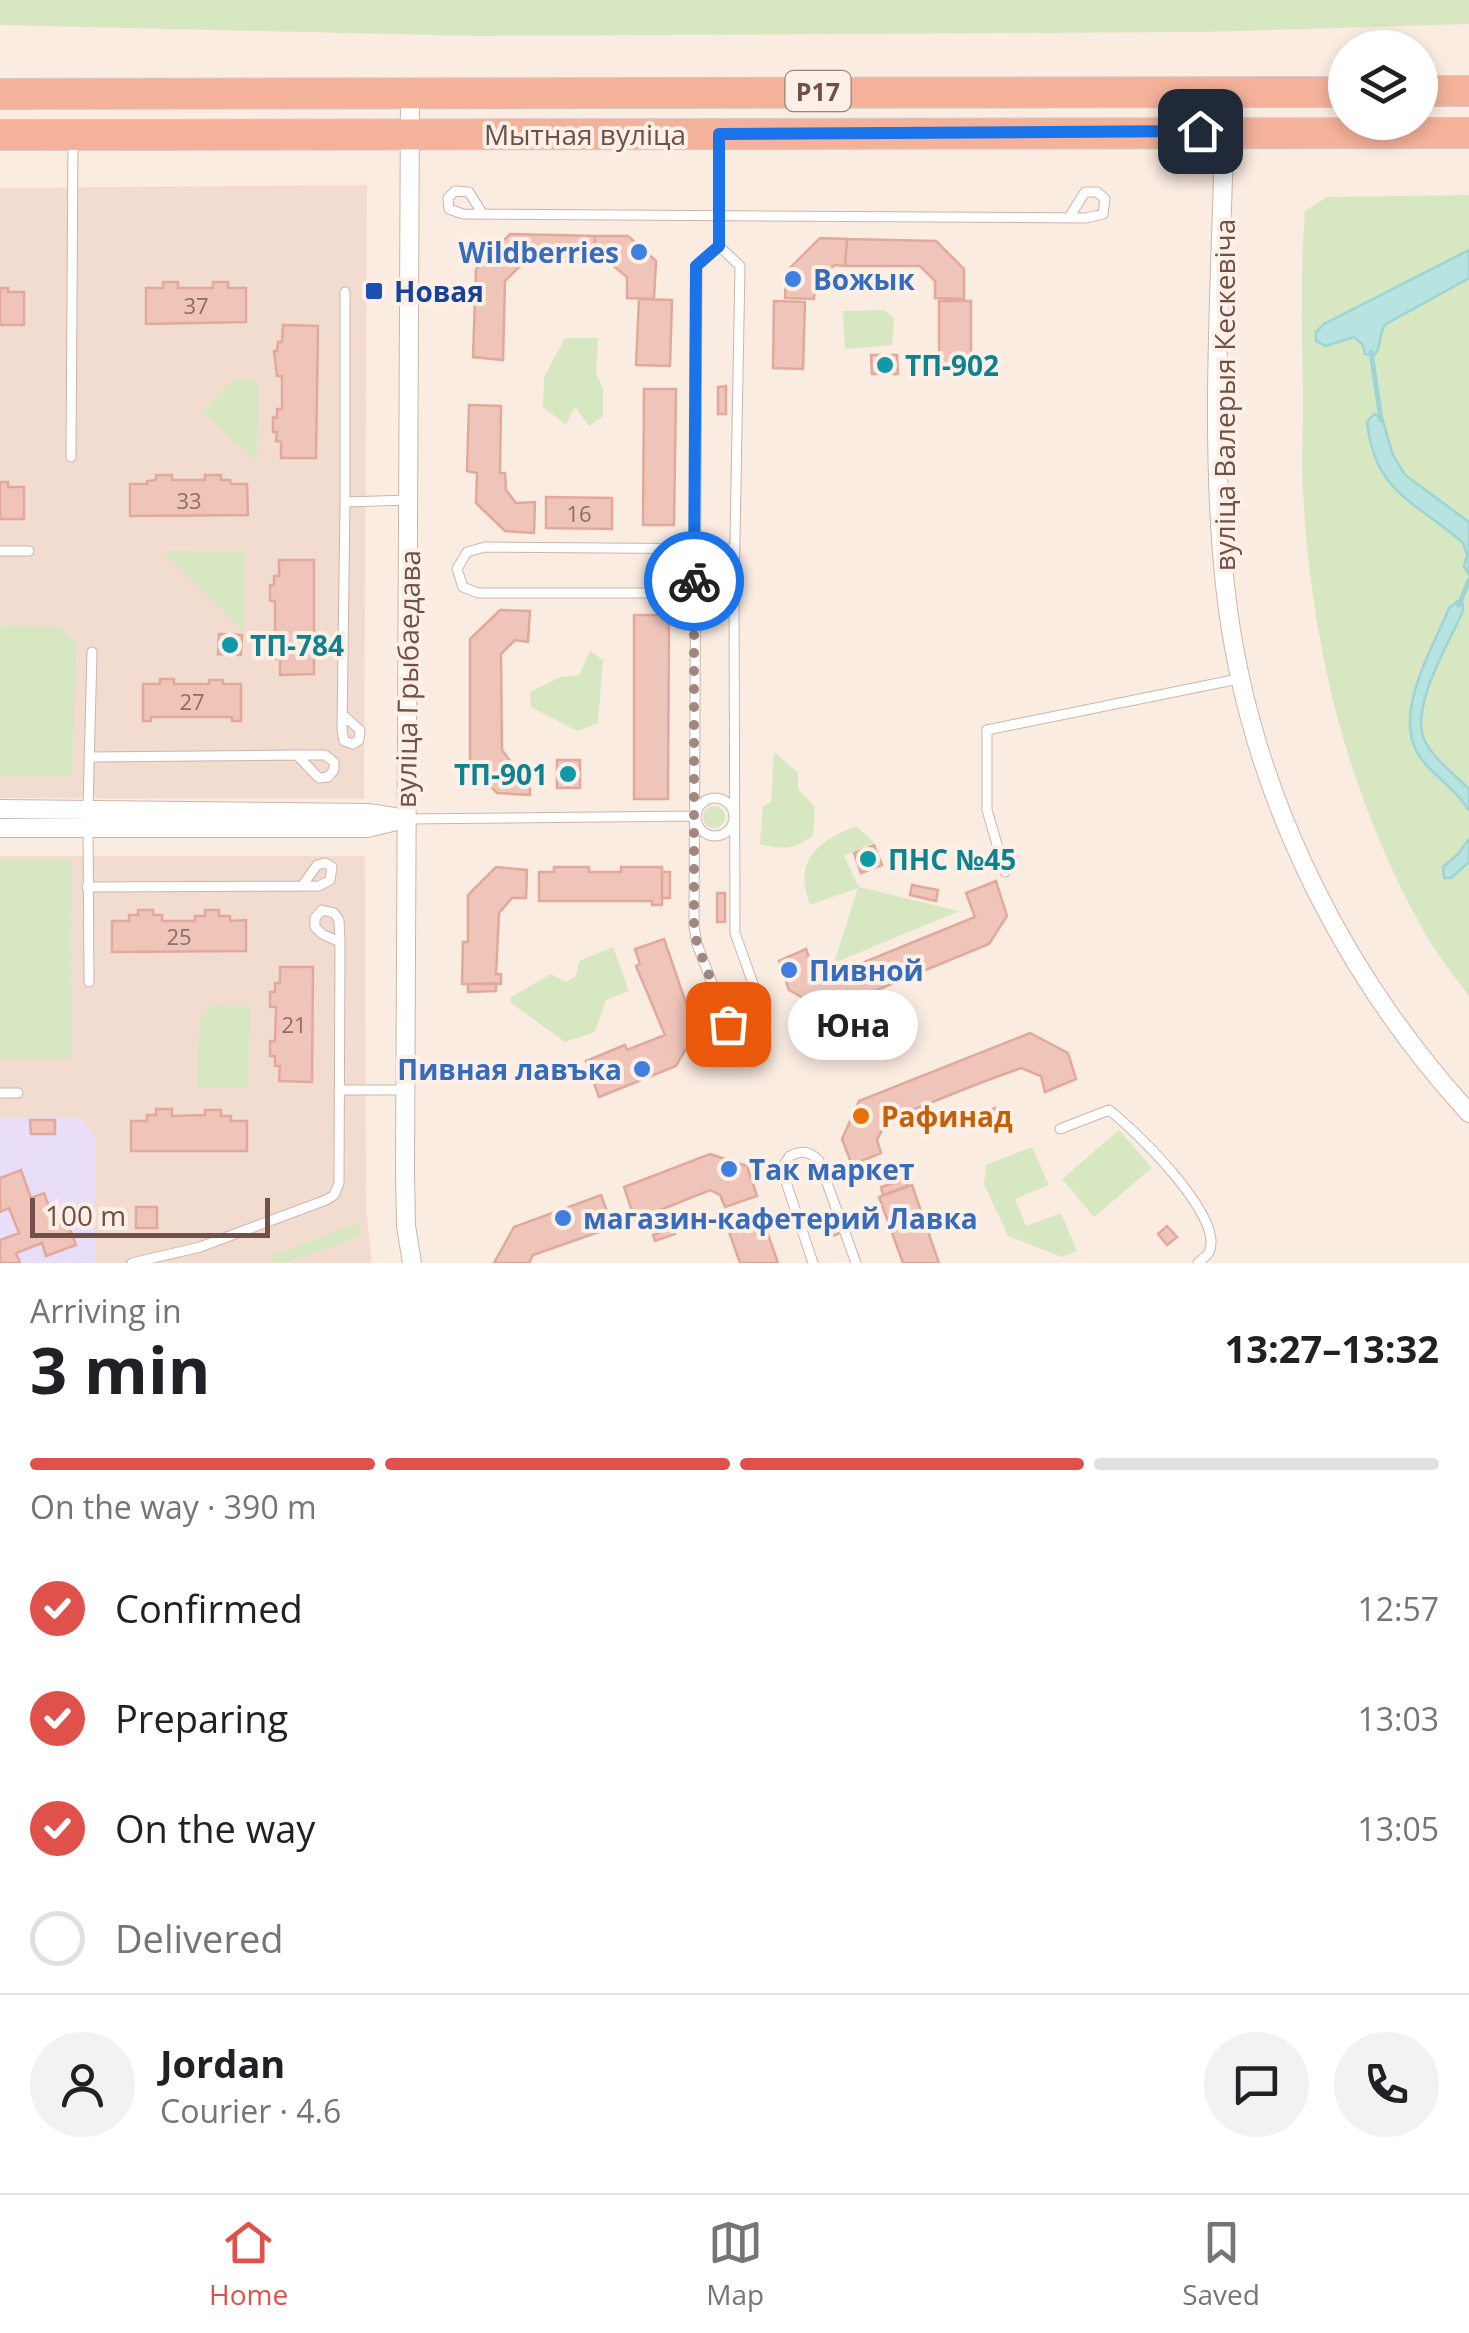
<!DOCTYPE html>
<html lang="en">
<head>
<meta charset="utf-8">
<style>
	:root { --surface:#fff; --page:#f2f2f2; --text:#202124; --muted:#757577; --line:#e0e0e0; --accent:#e0514b }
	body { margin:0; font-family:"Open Sans",sans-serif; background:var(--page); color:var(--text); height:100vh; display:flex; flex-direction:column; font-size:38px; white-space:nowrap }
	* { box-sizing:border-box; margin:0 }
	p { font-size:32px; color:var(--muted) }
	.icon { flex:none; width:55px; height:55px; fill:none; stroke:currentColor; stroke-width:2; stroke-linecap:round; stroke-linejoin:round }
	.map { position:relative; height:1263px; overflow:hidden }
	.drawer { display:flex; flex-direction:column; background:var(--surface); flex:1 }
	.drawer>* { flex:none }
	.fabs { position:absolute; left:1328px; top:30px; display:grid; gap:20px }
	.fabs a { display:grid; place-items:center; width:110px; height:110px; border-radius:50%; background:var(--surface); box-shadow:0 5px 15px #0003; font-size:50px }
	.scale { position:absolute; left:30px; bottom:25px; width:240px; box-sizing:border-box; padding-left:10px; border:5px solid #705049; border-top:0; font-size:28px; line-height:35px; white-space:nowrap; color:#705049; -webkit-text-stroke:8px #fef0e7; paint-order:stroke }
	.pin { position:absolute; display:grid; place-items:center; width:85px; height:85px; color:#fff; margin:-42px; border-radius:20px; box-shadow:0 5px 15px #0006 }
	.courier { position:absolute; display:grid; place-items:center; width:100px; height:100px; margin:-50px; border:8px solid #1a73e8; border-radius:50%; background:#fff; color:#222; box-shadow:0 2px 12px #0007 }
	.bubble { position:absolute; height:70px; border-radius:35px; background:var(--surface); box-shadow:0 5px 15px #0003; font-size:32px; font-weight:700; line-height:70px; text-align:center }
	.summary em { font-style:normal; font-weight:700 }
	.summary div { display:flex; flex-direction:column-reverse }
	.summary { display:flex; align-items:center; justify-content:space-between; height:170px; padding:0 30px }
	h1 { font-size:65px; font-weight:700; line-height:75px }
	.bar { display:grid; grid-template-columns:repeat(4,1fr); gap:15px 10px; align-content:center; height:120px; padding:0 30px }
	.bar i { height:12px; border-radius:8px; background:var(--line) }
	.bar .active { background:var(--accent) }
	.bar p { grid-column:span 4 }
	.line { display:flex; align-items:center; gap:25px; padding:0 30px; border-top:2px solid var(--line) }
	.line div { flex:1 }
	.round { display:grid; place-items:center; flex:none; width:105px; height:105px; border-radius:52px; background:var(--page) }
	ol { padding:0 30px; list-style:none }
	li { display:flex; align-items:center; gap:30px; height:110px }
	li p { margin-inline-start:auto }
	li .icon { padding:10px; border-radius:50%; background:var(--accent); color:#fff; stroke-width:4 }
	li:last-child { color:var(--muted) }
	li i { width:55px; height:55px; border:5px solid var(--line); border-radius:50% }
	.tabs { display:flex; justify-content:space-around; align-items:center; height:140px; border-top:2px solid var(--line); background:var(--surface); font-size:28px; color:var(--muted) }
	.tabs a { display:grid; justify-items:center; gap:5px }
	.tabs .active { color:var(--accent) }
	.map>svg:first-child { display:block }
	.residential { fill:#f2dcd0 }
	.education { fill:#e9def7 }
	.green { fill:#d7e7c1 }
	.water { fill:#b7e3e1; stroke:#9ed4d3; stroke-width:2.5 }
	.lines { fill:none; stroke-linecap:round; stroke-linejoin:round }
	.stream { stroke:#9ed4d3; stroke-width:5 }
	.building { fill:#efc5ba; stroke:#e1a99b; stroke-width:2.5 }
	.service-casing { stroke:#cdb4ab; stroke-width:11 }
	.minor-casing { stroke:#cdb4ab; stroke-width:20 }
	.trunk-casing { stroke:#d4cac8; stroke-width:32 }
	.service { stroke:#fff; stroke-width:9 }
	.minor { stroke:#fff; stroke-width:18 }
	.trunk { stroke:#f5b29b; stroke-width:30 }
	.done { stroke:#a1877e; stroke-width:10; stroke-dasharray:0 18 }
	.route { stroke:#1a73e8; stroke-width:12 }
	.shop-dot { fill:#3f7fe0; stroke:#fef0e7; stroke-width:4 }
	.transit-dot { fill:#1a4fb4; stroke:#fef0e7; stroke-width:4 }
	.culture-dot { fill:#0f9aa8; stroke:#fef0e7; stroke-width:4 }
	.food-dot { fill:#e8710a; stroke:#fef0e7; stroke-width:4 }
	.labels { text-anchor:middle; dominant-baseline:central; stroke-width:8; stroke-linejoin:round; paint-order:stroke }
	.number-label { font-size:22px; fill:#906d65 }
	.shield { fill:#fef0e7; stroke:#9b8078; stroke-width:2.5 }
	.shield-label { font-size:25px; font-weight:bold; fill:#705049 }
	.street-label { font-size:28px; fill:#705049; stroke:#fef0e7 }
	.shop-label { font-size:28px; font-weight:bold; fill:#366cbe; stroke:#fef0e7; text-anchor:start }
	.transit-label { font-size:28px; font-weight:bold; fill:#164399; stroke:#fef0e7; text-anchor:start }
	.culture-label { font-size:28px; font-weight:bold; fill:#0d838f; stroke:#fef0e7; text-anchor:start }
	.food-label { font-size:28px; font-weight:bold; fill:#c56008; stroke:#fef0e7; text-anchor:start }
</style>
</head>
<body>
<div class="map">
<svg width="1469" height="1263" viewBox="0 0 1469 1263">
	<rect width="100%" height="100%" fill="#fbece1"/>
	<path class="residential" d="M 367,185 L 364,799 L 0,798 L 0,188 Z
		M 0,856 L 365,856 L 366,1208 L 372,1263 L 0,1263 Z"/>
	<path class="education" d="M 0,1117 L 80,1117 L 95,1137 L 95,1263 L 0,1263 Z"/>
	<path class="green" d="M 0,0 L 1469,0 L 1469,24 L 1202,32 L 477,36 L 0,25 Z
		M 1469,195 L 1469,996 C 1453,974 1435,952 1422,928 C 1347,793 1311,645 1303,492 C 1301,462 1303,431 1303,401 C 1302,338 1300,274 1305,211 L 1327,197 Z
		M 884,310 L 894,318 L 892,345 L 845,349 L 843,311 Z
		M 565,338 L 598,338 L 596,373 L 603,389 L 603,416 L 589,426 L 575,407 L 566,425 L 543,407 L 544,377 Z
		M 232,380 L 258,380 L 257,462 L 203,412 Z
		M 162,551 L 245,552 L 244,632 Z
		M705 570a11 11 0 1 1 22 0a11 11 0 1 1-22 0Z
		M 0,626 L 59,627 L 76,643 L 72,776 L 0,775 Z
		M 590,651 L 603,660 L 598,723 L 577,731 L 531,707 L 530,692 L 561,677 L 579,675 Z
		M 774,752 L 798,773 L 798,789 L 815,807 L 813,835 C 795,850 782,850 760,844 L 763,806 L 771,802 Z
		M703 817a11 11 0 1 1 22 0a11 11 0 1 1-22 0Z
		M 856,826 L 874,842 L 844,856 L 859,887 L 959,911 L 834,963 L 858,888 L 810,905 C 793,860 817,842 856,826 Z
		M 0,859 L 71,860 L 72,1058 L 0,1058 Z
		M 613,947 L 629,991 L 606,1000 L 595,1032 L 565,1042 L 511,1003 L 511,997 L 551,974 L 566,982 L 576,976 L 579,961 Z
		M 213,1005 L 250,1006 L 248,1087 L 198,1087 L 199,1020 Z
		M 1119,1130 L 1152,1168 L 1094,1217 L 1062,1179 Z
		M 1032,1147 L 1049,1185 L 1015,1199 L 1026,1226 L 1061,1213 L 1077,1251 L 1062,1257 L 1008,1236 L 984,1184 L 986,1165 Z
		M 359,1223 L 361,1236 L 286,1263 L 273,1263 L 270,1256 Z"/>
	<path class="water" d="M 1469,250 L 1469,278 L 1386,324 C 1377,334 1383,348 1373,356 L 1365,354 L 1363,345 L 1354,337 L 1326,346 L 1316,341 L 1316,332 L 1324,324 Z
		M 1374,414 L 1382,418 L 1393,455 L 1405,475 L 1469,522 L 1469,575 L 1464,566 L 1467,555 L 1463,543 C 1416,501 1375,494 1367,422 Z
		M 1458,601 L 1463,604 L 1463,611 C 1449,643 1407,711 1426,743 C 1436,761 1455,775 1469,789 L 1469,811 C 1458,791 1436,778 1422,760 C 1389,718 1432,651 1449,608 Z
		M 1469,839 L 1469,862 L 1451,878 L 1444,878 L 1443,867 L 1458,854 Z"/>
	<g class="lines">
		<path class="stream" d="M 1371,352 L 1381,420
			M 1459,605 L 1469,580"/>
	</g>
	<path class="building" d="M 510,234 L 595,236 L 595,262 L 524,262 L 505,281 L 503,360 L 473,357 L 476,269 Z
		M 595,236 L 628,236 L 656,261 L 654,299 L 627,298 L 627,277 L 610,263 L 595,262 Z
		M 820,238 L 847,239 L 845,266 L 834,265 L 815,284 L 814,299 L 785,298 L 786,272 Z
		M 847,239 L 936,241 L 964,269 L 964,299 L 935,298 L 935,281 L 920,266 L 845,266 Z
		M 163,282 L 178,282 L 178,288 L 213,288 L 213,282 L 228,282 L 228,288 L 246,288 L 246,322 L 146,324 L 146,288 L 163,288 Z
		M 0,288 L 8,288 L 8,292 L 24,292 L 24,325 L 0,325 Z
		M 639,299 L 672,300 L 670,366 L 636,365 Z
		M 774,301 L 805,302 L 803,369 L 773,368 Z
		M 939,301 L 971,301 L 971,367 L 939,367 Z
		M 283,325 L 318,326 L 316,458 L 281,458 L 281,442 L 276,441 L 277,432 L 273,432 L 273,417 L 277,418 L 277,409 L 282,409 L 282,376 L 277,376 L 274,351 L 277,351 L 278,342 L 282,342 Z
		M 871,355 L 897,355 L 898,374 L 872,374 Z
		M 726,386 L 726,414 L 718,414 L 718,387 Z
		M 644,389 L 676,389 L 674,525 L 643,525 Z
		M 469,405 L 501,406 L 500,473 L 505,473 L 506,490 L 516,503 L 535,502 L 534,533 L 505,531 L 476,503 L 477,473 L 467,471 Z
		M 156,475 L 172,475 L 172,480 L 205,480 L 205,475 L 221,475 L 221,480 L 230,480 L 231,484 L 247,484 L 248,515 L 130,516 L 130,484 L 147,484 L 147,481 L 156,480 Z
		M 0,482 L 8,482 L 8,487 L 24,487 L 24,519 L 0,519 Z
		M 546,497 L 612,498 L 612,529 L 546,528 Z
		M 279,560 L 314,560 L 314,674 L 280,675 L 280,659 L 275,659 L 275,649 L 270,649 L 270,635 L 275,635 L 275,601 L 270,601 L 270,585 L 274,585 L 274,576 L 279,576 Z
		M 500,610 L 530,611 L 528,642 L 515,640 L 501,654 L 502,750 L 513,765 L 529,764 L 530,795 L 497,793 L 470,765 L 470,639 Z
		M 634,615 L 669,615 L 668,799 L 634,799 Z
		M 219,634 L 242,635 L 241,655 L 218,654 Z
		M 160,679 L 174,679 L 174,684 L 209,684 L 209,680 L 223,680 L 223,684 L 241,684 L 241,721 L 232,721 L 232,717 L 151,717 L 151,721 L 143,721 L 143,684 L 160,684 Z
		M 557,760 L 580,760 L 580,788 L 557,788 Z
		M 874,845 L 882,865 L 861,873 L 854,853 Z
		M 496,867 L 527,870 L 526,898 L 512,898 L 499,913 L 496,974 L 501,974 L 501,984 L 462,984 L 463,942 L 468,942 L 468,895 Z
		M 554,867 L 589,867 L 589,872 L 621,872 L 621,867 L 662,867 L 662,905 L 652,905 L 652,901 L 539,901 L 539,872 L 554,872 Z
		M 662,872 L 670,872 L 670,898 L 662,898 Z
		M 996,881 L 1007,916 L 989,944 L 826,1011 L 789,990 L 779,961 L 806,949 L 812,966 L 830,976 L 975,917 L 966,893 Z
		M 912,885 L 938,890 L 936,901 L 910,895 Z
		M 717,893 L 725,893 L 725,922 L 717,922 Z
		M 138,910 L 153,910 L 153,915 L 162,915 L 162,921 L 195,921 L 195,916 L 205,916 L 205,910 L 219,910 L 219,916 L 230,916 L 230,921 L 246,920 L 246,951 L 112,952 L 112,921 L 129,921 L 129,915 L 138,915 Z
		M 664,939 L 696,1032 L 676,1066 L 599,1097 L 586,1061 L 625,1045 L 627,1050 L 665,1035 L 636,966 L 640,964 L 635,949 Z
		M 280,967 L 313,967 L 312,1082 L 279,1081 L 280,1066 L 275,1066 L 275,1056 L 270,1056 L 270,1041 L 275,1041 L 276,1007 L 270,1007 L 270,992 L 275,992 L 275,983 L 280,983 Z
		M 496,983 L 496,991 L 468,992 L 468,984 Z
		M 1030,1033 L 1068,1053 L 1076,1079 L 1045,1092 L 1041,1076 L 1021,1068 L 980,1083 L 887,1120 L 877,1140 L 881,1153 L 852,1165 L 842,1139 L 859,1101 Z
		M 995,1108 L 998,1117 L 973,1128 L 969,1119 Z
		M 156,1109 L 172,1109 L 172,1116 L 205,1115 L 205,1110 L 221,1110 L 221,1116 L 231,1116 L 231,1121 L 247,1121 L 247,1151 L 131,1151 L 131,1121 L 147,1121 L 147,1115 L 156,1115 Z
		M 30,1120 L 55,1120 L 55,1134 L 31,1134 Z
		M 710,1154 L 747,1166 L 757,1196 L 725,1207 L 720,1195 L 710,1190 L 635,1220 L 624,1187 Z
		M 21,1170 L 31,1198 L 44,1193 L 54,1220 L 65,1216 L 76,1245 L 46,1256 L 42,1243 L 16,1253 L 20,1263 L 0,1263 L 0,1240 L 19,1233 L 9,1208 L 0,1212 L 0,1178 Z
		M 905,1179 L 908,1186 L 883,1195 L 881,1187 Z
		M 912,1185 L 924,1220 L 939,1263 L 903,1263 L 879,1197 Z
		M 601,1195 L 613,1227 L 533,1255 L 529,1263 L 494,1263 L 514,1227 Z
		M 136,1207 L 157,1207 L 157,1228 L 136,1228 Z
		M 762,1217 L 778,1263 L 740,1263 L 728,1229 Z
		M 833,1221 L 838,1234 L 830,1237 L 825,1224 Z
		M 1167,1226 L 1177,1237 L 1167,1245 L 1158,1234 Z
		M 673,1228 L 675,1234 L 655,1241 L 653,1235 Z"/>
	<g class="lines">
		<g class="service-casing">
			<path id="service" d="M 719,139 L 719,246 L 697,266 L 694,926 L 697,944 L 728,1025 L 745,1034 L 758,1026 L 762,1009 L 735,933 L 734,593 L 740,266 L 719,246
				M 482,213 L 469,192 L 455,191 L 448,198 L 449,209 L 463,214 L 1086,218 L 1103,214 L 1105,199 L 1097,192 L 1085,192 L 1070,216
				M 345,292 L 345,502 L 409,500
				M 71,457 L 73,139
				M 0,551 L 29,551
				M 734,593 L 478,593 L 463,587 L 457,569 L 467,552 L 485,547 L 735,549
				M 343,715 L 360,730 L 359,740 L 353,744 L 344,741 L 342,730 L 345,502
				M 89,757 L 297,755 L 325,755 L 334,762 L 334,770 L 328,777 L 319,778 L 297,755
				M696 817a19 19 0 1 1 38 0a19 19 0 1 1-38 0Z
				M 88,809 L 92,652
				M 405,819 L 696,816
				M 88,825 L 89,982
				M 1005,872 L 987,810 L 987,730 L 1243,678
				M 87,887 L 319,886 L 330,880 L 332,867 L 325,863 L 317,865 L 302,886
				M 339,1090 L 404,1090
				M 0,1093 L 18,1093
				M 1060,1129 L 1109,1110 C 1135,1130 1226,1218 1209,1252 C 1208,1255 1200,1261 1198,1263
				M 132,1263 L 200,1247 L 326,1200 L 334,1195 L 339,1183 L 340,942 L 339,920 L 334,913 L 322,910 L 315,918 L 315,927 L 322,934 L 340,942
				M 813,1263 L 785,1179 L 785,1163 L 790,1156 C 802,1150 810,1151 819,1161 L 856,1263"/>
		</g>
		<g class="minor-casing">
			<path id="minor" d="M 1225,93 C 1223,256 1208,423 1225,585 C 1246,782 1337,968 1469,1113
				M 410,94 L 405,1172 L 406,1226 L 412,1263
				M 0,809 L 368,813 L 394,817
				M 0,828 L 367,828 L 405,819"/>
		</g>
		<g class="trunk-casing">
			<path id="trunk" d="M 1420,91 L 1469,91
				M 0,94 L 1345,92
				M 0,135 L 1469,133"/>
		</g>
		<use href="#service" class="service"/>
		<use href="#minor" class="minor"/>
		<use href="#trunk" class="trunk"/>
	</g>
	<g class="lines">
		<path class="done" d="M 694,581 L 694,926 L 697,944 L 728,1024"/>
		<path class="route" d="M 694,581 L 696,266 L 719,246 L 719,134 L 1200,131"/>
	</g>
	<g class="shop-dot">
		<circle cx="639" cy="252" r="10"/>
		<circle cx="793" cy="279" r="10"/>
		<circle cx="789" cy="970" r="10"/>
		<circle cx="642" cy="1069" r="10"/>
		<circle cx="729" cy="1169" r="10"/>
		<circle cx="563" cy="1218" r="10"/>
	</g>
	<rect class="transit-dot" x="364" y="281" width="20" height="20" rx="5"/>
	<g class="culture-dot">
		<circle cx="885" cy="365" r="10"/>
		<circle cx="230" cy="645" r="10"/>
		<circle cx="568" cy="774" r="10"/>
		<circle cx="868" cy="859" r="10"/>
	</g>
	<circle class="food-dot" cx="861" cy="1116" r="10"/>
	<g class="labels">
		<g class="number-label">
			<text x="196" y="305">37</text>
			<text x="189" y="500">33</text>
			<text x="579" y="513">16</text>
			<text x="192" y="701">27</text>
			<text x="179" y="936">25</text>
			<text x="294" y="1024">21</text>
		</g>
		<rect class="shield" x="785.5" y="71" width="65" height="40" rx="8"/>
		<g class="shield-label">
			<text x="818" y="91">Р17</text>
		</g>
		<g class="street-label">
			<text x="585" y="134">Мытная вуліца</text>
			<text transform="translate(1224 395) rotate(-90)">вуліца Валерыя Кескевіча</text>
			<text transform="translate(407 679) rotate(-89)">вуліца Грыбаедава</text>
		</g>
		<g class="shop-label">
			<text x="619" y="252" text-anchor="end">Wildberries</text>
			<text x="813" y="279">Вожык</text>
			<text x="809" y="970">Пивной</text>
			<text x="622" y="1069" text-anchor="end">Пивная лавъка</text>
			<text x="749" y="1169">Так маркет</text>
			<text x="583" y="1218">магазин-кафетерий Лавка</text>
		</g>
		<g class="transit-label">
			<text x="394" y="291">Новая</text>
		</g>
		<g class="culture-label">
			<text x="905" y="365">ТП-902</text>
			<text x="250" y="645">ТП-784</text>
			<text x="548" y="774" text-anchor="end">ТП-901</text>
			<text x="888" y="859">ПНС №45</text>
		</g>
		<g class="food-label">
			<text x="881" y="1116">Рафинад</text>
		</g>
	</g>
</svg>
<div class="fabs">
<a><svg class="icon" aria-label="layers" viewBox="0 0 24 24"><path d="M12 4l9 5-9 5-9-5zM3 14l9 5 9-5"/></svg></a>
</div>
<div class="scale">100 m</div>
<div class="pin" style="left:728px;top:1024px;background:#ea580c"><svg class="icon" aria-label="bag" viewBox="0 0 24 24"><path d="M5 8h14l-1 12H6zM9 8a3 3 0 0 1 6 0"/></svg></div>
<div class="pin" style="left:1200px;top:131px;background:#1f2937"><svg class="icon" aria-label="home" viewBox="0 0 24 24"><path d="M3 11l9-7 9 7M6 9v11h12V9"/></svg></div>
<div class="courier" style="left:694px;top:581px"><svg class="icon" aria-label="bike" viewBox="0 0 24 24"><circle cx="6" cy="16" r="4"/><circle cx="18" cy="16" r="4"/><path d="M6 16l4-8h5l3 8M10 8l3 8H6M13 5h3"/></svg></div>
<div class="bubble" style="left:788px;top:990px;width:130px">Юна</div>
</div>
<section class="drawer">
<div class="summary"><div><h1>3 min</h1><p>Arriving in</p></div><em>13:27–13:32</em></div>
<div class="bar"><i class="active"></i><i class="active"></i><i class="active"></i><i></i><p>On the way · 390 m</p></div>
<ol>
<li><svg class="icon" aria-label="check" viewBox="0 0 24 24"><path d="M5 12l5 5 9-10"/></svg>Confirmed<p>12:57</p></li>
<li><svg class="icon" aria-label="check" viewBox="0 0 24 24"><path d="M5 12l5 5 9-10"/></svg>Preparing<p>13:03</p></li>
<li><svg class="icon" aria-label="check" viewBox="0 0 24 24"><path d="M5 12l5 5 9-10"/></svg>On the way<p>13:05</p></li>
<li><i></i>Delivered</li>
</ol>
<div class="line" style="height:180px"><a class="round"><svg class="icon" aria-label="person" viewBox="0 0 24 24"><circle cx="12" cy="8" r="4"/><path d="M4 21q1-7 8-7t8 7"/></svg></a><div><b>Jordan</b><p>Courier · 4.6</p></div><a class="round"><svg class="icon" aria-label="chat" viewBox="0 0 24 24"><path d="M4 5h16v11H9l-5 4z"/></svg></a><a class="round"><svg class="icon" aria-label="phone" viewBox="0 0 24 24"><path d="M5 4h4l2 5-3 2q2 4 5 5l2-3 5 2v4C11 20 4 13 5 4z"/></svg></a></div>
</section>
<nav class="tabs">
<a class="active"><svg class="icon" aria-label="home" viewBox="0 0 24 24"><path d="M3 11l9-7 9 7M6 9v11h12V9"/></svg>Home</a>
<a><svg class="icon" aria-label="map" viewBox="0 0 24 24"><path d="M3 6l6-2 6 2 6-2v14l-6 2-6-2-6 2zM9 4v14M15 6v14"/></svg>Map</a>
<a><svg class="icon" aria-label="saved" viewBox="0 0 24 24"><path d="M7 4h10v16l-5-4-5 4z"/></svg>Saved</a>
</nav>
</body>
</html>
